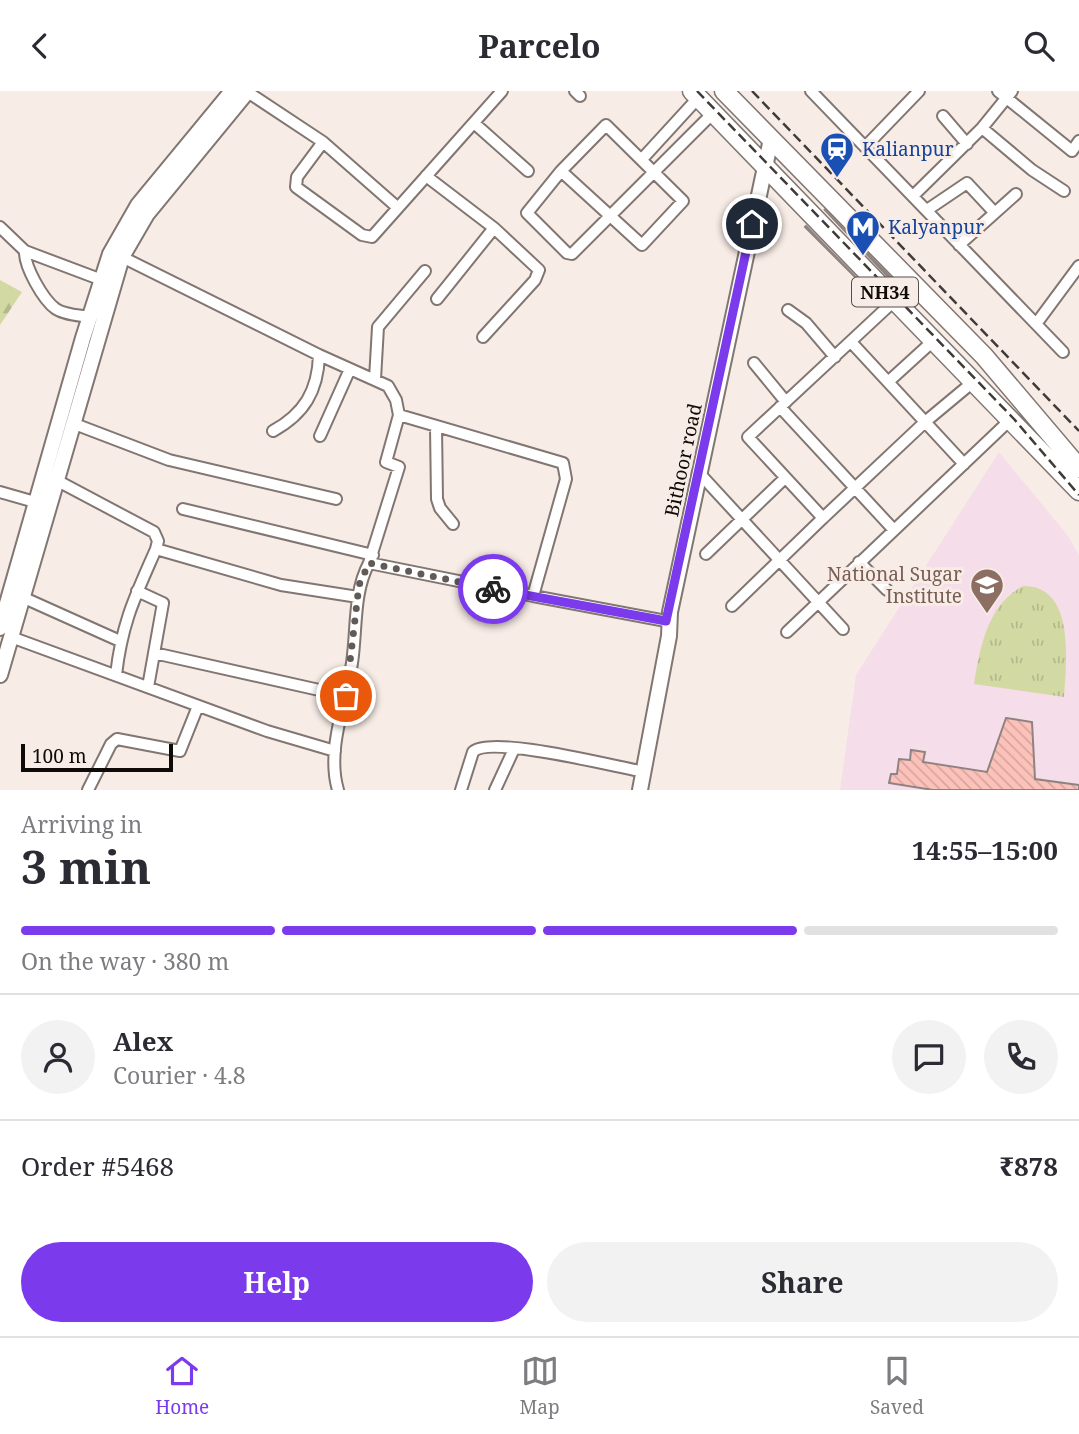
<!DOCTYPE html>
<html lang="en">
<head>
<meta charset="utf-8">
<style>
	:root { --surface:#fff; --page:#f2f2f3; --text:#2b2b33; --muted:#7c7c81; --line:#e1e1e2; --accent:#7c3aed }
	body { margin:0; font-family:"Noto Serif",serif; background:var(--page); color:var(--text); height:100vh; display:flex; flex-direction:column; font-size:26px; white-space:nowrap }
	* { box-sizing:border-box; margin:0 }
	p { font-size:23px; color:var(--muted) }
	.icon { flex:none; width:38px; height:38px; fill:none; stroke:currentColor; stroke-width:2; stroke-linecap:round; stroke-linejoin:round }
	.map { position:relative; height:699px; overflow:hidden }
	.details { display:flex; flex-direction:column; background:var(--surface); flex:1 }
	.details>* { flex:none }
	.scale { position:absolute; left:21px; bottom:18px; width:152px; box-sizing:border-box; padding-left:7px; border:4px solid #0f0b09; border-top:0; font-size:19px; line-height:24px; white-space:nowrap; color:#0f0b09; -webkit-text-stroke:5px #f8ece6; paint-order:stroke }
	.pin { position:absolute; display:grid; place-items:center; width:60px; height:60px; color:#fff; margin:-30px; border:4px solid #fff; border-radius:50%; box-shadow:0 2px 7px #0007 }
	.courier { position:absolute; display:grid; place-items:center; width:70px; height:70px; margin:-35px; border:5px solid #7c3aed; border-radius:50%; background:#fff; color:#222; box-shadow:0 2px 9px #0007 }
	.head em { font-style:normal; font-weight:700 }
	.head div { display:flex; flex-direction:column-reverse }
	.head { display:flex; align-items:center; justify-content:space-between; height:119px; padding:0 21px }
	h1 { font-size:46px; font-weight:700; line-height:52px }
	.bar { display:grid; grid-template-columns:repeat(4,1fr); gap:10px 7px; align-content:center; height:84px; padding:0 21px }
	.bar i { height:9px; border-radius:5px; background:var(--line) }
	.bar .current { background:var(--accent) }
	.bar p { grid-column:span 4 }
	.line { display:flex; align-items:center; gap:18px; padding:0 21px; border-top:2px solid var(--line) }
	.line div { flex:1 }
	.round { display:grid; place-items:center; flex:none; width:74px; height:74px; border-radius:37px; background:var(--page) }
	.primary-button { display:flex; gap:14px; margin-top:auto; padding:14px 21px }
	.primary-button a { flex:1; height:80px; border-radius:42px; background:var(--accent); color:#fff; font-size:28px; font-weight:700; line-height:80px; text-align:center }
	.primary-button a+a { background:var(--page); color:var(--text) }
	header { display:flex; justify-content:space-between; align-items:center; height:91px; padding:0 21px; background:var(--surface); font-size:32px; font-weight:700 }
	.dock { display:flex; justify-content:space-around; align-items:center; height:98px; border-top:2px solid var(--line); background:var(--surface); font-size:19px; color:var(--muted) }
	.dock a { display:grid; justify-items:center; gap:4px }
	.dock .current { color:var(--accent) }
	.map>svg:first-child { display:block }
	.education { fill:#f5dde9 }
	.grass { fill:url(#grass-tufts) }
	.forest { fill:url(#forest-firs) }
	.building { fill:url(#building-back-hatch); stroke:#8f8381; stroke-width:2 }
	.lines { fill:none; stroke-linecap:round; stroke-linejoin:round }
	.minor-casing { stroke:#817671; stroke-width:14 }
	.tertiary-casing { stroke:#817671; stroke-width:18 }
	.trunk-casing { stroke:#817671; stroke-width:21 }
	.minor { stroke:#fff; stroke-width:10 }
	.tertiary { stroke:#fff; stroke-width:14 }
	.trunk { stroke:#fff; stroke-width:18 }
	.rail { stroke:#413b38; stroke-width:2.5; stroke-dasharray:10 5; stroke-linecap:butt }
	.done { stroke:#615a56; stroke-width:7; stroke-dasharray:0 12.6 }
	.route { stroke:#7c3aed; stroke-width:9 }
	.labels { text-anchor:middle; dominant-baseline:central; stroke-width:6; stroke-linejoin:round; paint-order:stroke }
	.shield { fill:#f8ece6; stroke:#554e4b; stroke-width:2 }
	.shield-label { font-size:18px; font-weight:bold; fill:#0f0b09 }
	.transit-label { font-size:19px; fill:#164399; stroke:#f8ece6; text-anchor:start }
	.street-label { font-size:19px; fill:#0f0b09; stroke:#f8ece6 }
	.education-label { font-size:19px; fill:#785e54; stroke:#f8ece6; text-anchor:end }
</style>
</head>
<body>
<header><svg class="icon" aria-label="back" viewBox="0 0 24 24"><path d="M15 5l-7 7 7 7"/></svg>Parcelo<svg class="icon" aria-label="search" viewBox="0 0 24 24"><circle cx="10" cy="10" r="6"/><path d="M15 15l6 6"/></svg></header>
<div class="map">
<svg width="1079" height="699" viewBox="0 0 1079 699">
	<defs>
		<pattern id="grass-tufts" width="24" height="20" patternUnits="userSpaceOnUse" patternTransform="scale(1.75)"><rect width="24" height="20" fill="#d3d9a3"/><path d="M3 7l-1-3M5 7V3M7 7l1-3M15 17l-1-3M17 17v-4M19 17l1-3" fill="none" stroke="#b4b98b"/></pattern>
		<pattern id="forest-firs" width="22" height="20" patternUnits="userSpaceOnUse" patternTransform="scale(1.75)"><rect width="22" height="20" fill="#d3d9a3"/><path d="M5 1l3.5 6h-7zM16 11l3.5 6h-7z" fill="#b4b98b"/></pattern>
		<pattern id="building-back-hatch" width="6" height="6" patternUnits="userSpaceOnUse" patternTransform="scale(1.75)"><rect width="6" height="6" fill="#fcc2ba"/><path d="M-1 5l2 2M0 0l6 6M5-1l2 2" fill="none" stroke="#d7a59f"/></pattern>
	</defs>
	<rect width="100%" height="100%" fill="#f8ece6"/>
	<path class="education" d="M 999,361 L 1068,445 L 1079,464 L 1079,699 L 840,699 L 856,584 Z"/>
	<path class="grass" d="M 1023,495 C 1076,494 1066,572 1064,606 L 974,593 C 980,557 987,514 1023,495 Z"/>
	<path class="forest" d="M 0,189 L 22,201 L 0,234 Z"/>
	<path class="building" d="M 824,118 L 909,205 L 908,207 Z
		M 806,135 L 881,212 L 805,136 Z
		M 1006,627 L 1032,631 L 1035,688 L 1079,694 L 1079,699 L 933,699 L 889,692 L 891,683 L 897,683 L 899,668 L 910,669 L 911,659 L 925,661 L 923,671 L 987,681 Z"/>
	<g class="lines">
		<g class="minor-casing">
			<path id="minor" d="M 246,0 L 323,51 L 397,116
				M 575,0 L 580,5
				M 811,0 L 1036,233 L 1079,175
				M 998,0 L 1072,60 L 1079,50
				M 943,25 L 967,53
				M 474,32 L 528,80
				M 606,34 L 683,110 L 642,154 L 561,80 Z
				M 982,37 L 1032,79 L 1064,100
				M 323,51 L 297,86 L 296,96 L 362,144 L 372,146 L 502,0
				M 866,55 L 919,0
				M 643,67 L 698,7
				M 561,80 L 527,122 L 567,162 L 572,163 L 713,22
				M 426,85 L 494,137 L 539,179 L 535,189 L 483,246
				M 914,104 L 982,37 L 1012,0
				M 927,119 L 967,92 L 994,121
				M 0,136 L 25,160 L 102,189
				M 959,154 L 1016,103
				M 25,160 C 24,175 43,209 56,218 C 65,224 79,224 90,226
				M 122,166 L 319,264 L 388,295 L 396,309 L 399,324 L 386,371 L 399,376 L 369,472 L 533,505
				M 437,208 L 494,137
				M 894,210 L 748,346 L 823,427 L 925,331 L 973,291
				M 788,219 L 806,232 L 835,266
				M 1036,233 L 1063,261
				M 851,251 L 964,373
				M 754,272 L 786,311
				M 375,288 L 378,236 L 425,180
				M 888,291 L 933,250
				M 780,316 L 893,438
				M 399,324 L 563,372 L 566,388 L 533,505 L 666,530
				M 72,332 L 169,369 L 336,408
				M 436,336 L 437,408 L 440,417 L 453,433
				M 273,340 C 304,323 318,300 319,264
				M 320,345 L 350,278
				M 700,383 L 843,538
				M 56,389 L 154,441 L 158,450 L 156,458
				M 0,401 L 42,413
				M 183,418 L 373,464
				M 706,463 L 785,387
				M 859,471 L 887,499
				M 137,500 L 163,512 L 148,596
				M 22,506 L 120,550
				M 732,515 L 823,427
				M 787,541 L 1010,329
				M 11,546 L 267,640 L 335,660
				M 154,562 L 346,605
				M 116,584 C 122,531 135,506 156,458 L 281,494 L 358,506
				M 88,699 L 111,653 L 117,648 L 180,660 L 198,615
				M 338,699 C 326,659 346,612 352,572 C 357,539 353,502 369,472
				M 461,699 L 473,661 C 489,644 608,674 635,679
				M 495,699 L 514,658"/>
		</g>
		<g class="tertiary-casing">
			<path id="tertiary" d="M 0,537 L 83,247 L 110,163 L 138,114 L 232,0
				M 0,584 L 122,166 L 147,123 L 248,0
				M 640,699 L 669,545 L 670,521 L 771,48"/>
		</g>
		<g class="trunk-casing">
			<path id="trunk" d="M 692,0 L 1079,400
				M 724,0 L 984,265 L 1079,377"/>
		</g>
		<use href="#minor" class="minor"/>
		<use href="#tertiary" class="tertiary"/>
		<use href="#trunk" class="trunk"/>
		<path class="rail" d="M 697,0 L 1014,328 L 1079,404
			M 752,0 L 1079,340"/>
	</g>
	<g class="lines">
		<path class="done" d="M 346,605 L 359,494 L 369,472 L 493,498"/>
		<path class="route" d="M 493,498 L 666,530 L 752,133"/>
	</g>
	<defs>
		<g id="station-pin" transform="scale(1.75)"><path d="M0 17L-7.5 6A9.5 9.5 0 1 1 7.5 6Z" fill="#1a4fb4" stroke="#f8ece6"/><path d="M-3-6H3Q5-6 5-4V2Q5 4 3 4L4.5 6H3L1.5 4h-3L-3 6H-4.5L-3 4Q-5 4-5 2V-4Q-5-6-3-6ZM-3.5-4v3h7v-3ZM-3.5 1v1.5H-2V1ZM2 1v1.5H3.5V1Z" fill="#fff"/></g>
		<g id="metro-pin" transform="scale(1.75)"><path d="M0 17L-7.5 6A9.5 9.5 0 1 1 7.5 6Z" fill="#1a4fb4" stroke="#f8ece6"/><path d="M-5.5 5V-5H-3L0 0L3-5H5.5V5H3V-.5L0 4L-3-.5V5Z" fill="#fff"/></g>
		<g id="university-pin" transform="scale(1.75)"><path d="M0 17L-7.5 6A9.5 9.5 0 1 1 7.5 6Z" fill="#8d6e63" stroke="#f8ece6"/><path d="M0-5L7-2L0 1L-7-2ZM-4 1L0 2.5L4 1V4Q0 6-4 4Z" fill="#fff"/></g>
	</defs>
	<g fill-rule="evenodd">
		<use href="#station-pin" x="837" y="58"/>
		<use href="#metro-pin" x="863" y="136"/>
		<use href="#university-pin" x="987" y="494"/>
	</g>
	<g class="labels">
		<rect class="shield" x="852" y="186.5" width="66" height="29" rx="5"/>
		<g class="shield-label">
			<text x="885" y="201">NH34</text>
		</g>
		<g class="transit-label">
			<text x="862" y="58">Kalianpur</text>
			<text x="888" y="136">Kalyanpur</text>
		</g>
		<g class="street-label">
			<text transform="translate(683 369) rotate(-78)">Bithoor road</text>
		</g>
		<g class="education-label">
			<text x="962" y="483">National Sugar<tspan x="962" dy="22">Institute</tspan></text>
		</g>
	</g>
</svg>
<div class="scale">100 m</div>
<div class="pin" style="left:346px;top:605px;background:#ea580c"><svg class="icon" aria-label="bag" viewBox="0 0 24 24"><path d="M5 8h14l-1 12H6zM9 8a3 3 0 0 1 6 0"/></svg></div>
<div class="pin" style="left:752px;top:133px;background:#1f2937"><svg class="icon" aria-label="home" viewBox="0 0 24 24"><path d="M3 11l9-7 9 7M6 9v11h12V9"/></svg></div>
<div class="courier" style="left:493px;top:498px"><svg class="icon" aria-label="bike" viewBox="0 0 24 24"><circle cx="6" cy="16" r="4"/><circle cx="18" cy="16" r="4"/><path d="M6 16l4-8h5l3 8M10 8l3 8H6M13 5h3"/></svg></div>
</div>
<section class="details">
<div class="head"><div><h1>3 min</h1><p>Arriving in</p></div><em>14:55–15:00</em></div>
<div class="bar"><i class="current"></i><i class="current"></i><i class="current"></i><i></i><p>On the way · 380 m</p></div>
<div class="line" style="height:126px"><a class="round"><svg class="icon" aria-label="person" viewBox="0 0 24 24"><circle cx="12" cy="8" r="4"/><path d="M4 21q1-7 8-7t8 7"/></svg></a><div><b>Alex</b><p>Courier · 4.8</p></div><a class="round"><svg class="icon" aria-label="chat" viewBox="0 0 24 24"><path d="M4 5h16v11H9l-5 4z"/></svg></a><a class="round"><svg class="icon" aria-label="phone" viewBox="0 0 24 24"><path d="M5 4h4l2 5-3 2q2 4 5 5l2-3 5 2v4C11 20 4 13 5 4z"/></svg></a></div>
<div class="line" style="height:91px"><div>Order #5468</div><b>₹878</b></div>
<div class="primary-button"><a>Help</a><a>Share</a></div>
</section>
<nav class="dock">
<a class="current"><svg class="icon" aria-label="home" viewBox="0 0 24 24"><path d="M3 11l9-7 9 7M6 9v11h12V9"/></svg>Home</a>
<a><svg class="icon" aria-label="map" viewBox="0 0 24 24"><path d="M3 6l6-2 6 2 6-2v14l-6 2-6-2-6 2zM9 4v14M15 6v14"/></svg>Map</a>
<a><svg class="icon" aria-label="saved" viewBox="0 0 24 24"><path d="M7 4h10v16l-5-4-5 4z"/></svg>Saved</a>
</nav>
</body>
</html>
